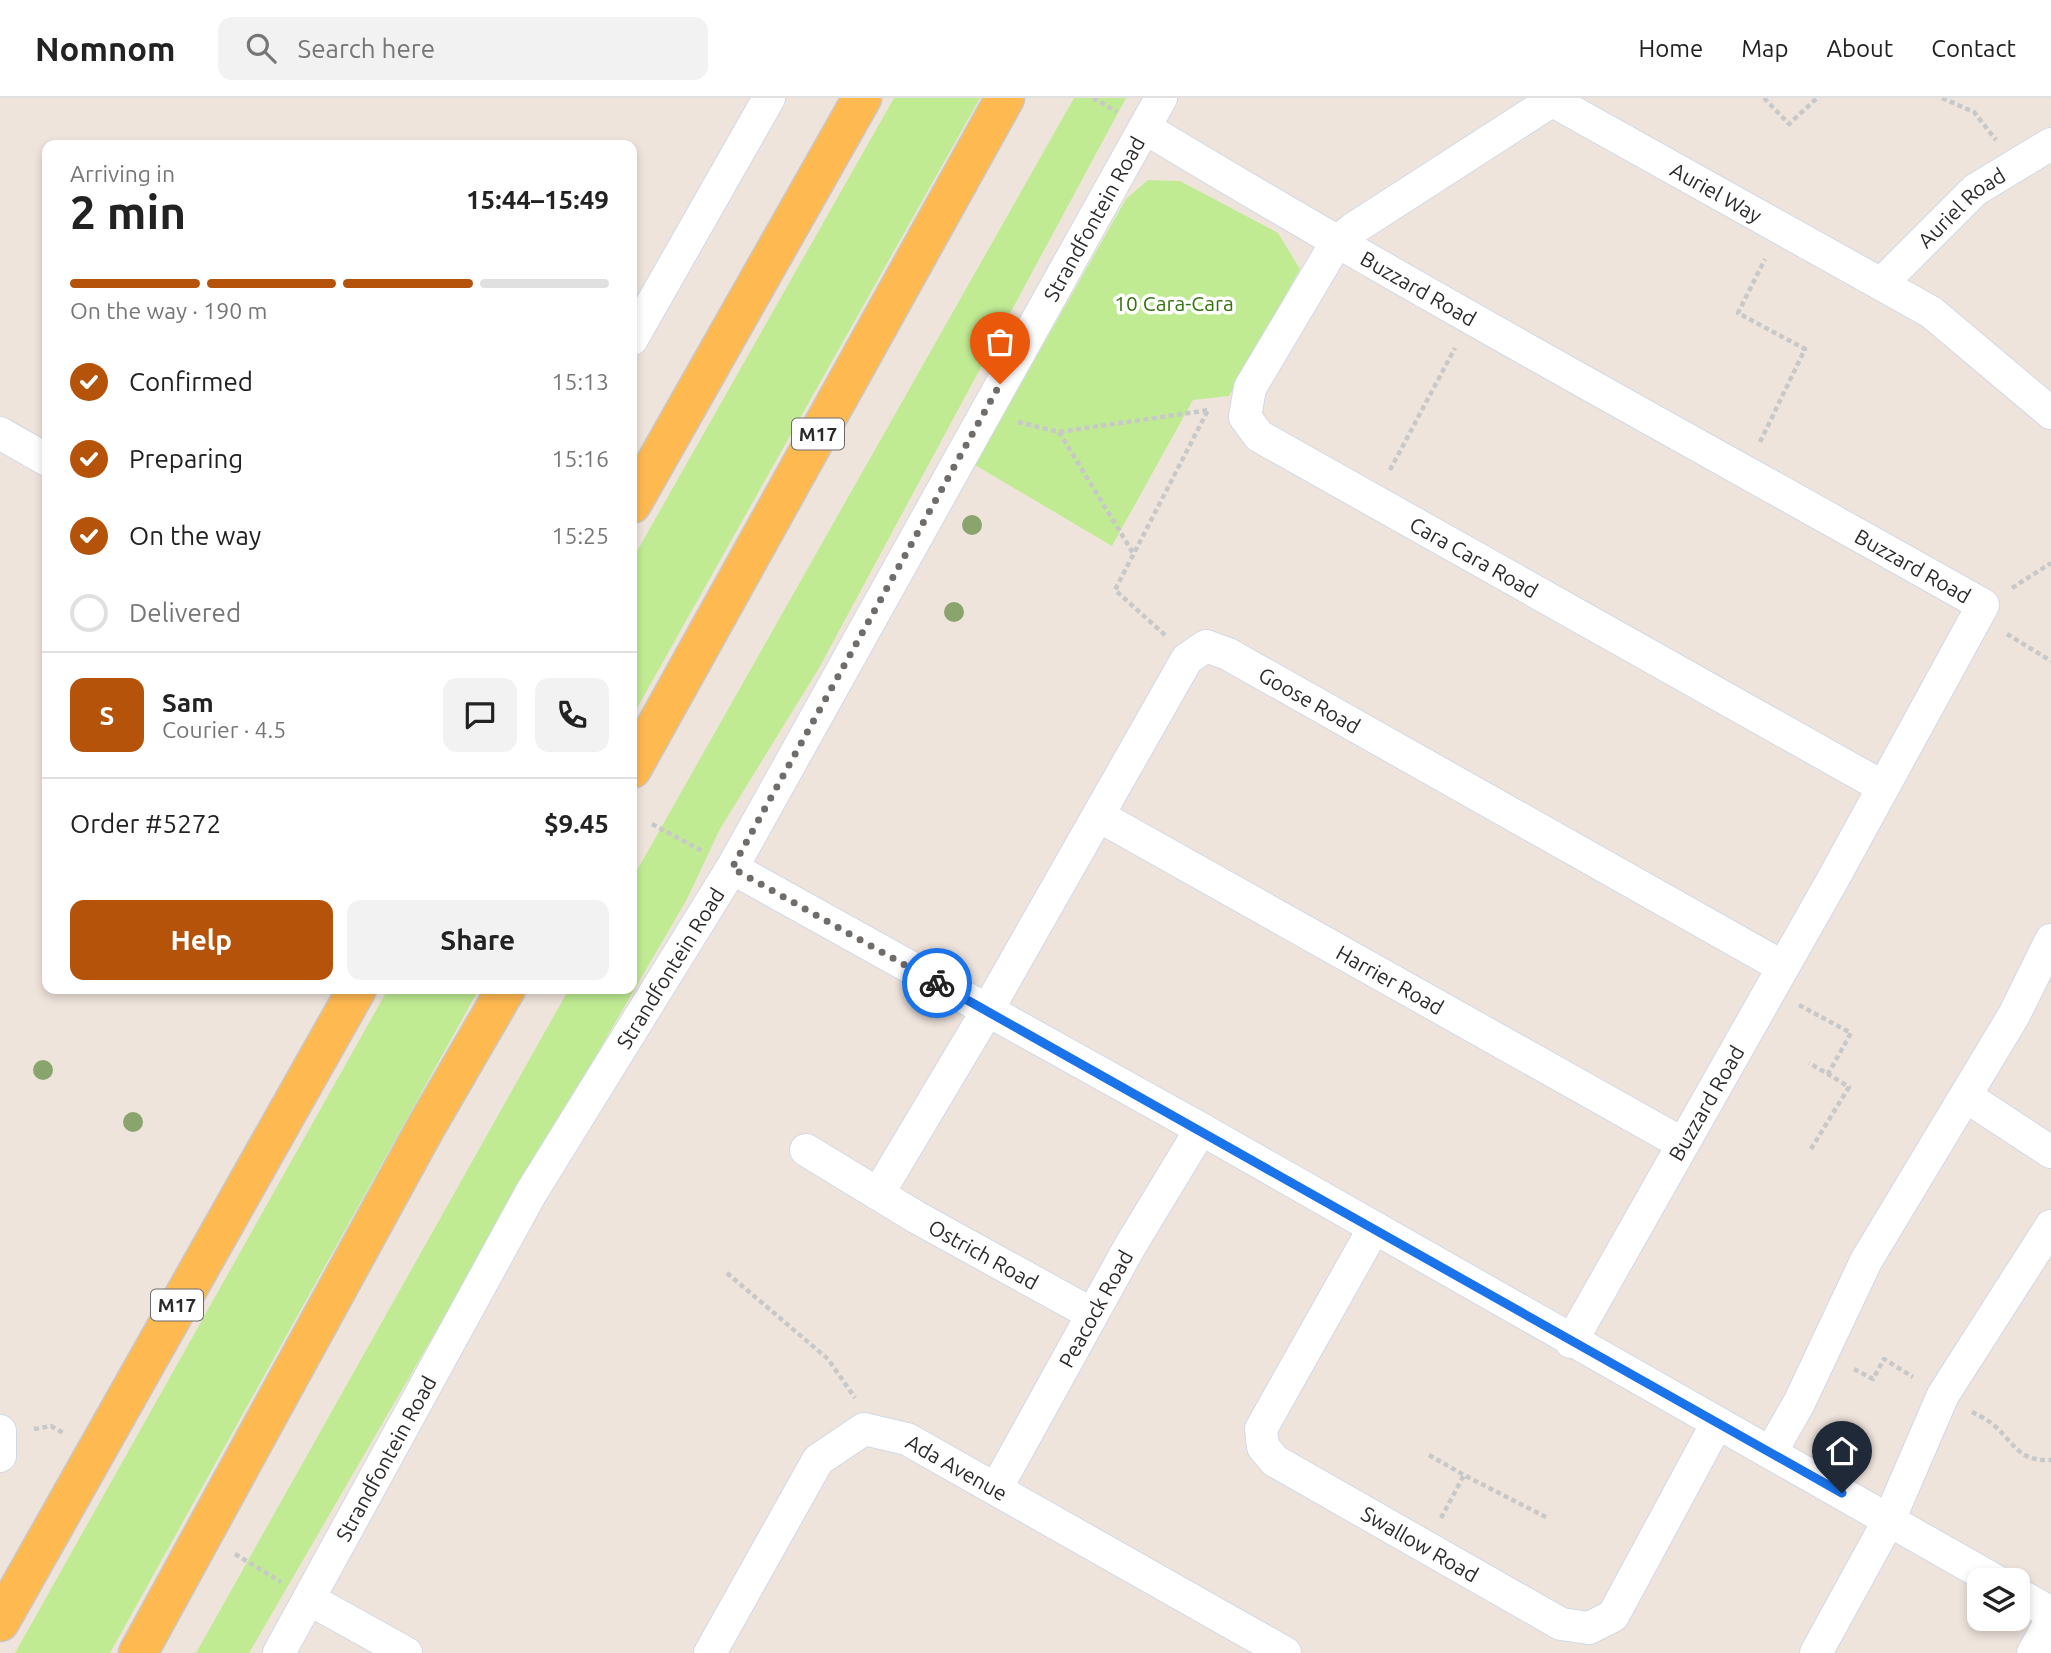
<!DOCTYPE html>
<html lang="en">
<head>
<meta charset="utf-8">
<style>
	:root { --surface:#fff; --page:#f2f2f2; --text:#222; --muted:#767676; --line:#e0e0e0; --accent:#b45309 }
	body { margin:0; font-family:Ubuntu,sans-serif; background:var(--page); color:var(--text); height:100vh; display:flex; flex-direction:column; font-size:26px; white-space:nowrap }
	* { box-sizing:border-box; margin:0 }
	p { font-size:23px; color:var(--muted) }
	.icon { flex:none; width:38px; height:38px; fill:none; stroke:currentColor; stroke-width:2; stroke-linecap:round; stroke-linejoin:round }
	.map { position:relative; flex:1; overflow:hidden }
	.panel { position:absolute; left:42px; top:42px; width:595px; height:854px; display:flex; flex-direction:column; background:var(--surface); border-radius:14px; box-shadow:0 4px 10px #0003 }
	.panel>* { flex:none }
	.tools { position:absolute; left:1967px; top:1470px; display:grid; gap:14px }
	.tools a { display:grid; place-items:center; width:63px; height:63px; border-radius:14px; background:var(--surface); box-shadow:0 4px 10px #0003; font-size:35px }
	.pin { position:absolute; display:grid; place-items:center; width:60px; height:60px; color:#fff; margin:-72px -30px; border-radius:50% 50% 50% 0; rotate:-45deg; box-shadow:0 0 7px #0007 }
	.pin .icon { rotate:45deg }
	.courier { position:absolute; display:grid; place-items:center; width:70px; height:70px; margin:-35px; border:5px solid #1a73e8; border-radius:50%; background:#fff; color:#222; box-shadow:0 2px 9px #0007 }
	.overview em { font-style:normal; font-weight:600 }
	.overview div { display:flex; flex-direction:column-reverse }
	.overview { display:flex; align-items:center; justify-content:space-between; height:119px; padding:0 28px }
	h1 { font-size:46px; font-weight:600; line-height:52px }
	.bar { display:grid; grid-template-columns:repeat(4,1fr); gap:10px 7px; align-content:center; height:84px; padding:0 28px }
	.bar i { height:9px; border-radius:5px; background:var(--line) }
	.bar .on { background:var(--accent) }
	.bar p { grid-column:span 4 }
	.line { display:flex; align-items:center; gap:18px; padding:0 28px; border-top:2px solid var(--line) }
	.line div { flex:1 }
	.round { display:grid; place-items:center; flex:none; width:74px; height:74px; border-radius:14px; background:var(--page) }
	ol { padding:0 28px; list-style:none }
	li { display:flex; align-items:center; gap:21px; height:77px }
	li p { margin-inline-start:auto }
	li .icon { padding:7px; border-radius:50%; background:var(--accent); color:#fff; stroke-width:4 }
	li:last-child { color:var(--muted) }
	li i { width:38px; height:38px; border:4px solid var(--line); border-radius:50% }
	.action { display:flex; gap:14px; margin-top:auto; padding:14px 28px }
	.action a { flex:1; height:80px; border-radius:14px; background:var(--accent); color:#fff; font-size:28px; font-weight:600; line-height:80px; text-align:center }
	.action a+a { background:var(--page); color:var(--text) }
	header { display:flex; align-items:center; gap:42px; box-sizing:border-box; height:98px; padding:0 35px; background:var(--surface); border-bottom:2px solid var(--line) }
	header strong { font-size:33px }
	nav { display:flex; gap:38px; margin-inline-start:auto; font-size:24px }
	.search { width:490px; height:63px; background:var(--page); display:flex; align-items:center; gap:18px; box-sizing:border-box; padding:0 24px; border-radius:14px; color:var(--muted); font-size:26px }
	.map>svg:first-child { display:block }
	.green { fill:#c0eb93 }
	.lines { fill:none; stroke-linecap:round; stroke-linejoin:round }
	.minor-casing { stroke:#d1d9e6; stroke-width:34 }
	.primary-casing { stroke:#c8c8c8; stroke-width:41 }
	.path { stroke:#c8c8c8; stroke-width:4.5; stroke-dasharray:5 3.5; stroke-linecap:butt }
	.minor { stroke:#fff; stroke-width:32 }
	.primary { stroke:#ffb951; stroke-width:38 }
	.tree { fill:#89a56d }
	.done { stroke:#706c69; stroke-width:7; stroke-dasharray:0 12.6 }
	.route { stroke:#1a73e8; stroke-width:9 }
	.labels { text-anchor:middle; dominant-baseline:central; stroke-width:7; stroke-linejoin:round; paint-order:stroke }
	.shield { fill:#fff; stroke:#6b6b6b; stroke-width:2 }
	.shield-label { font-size:19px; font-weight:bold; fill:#2b2b2b }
	.street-label { font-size:21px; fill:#2b2b2b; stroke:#fff }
	.park-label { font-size:21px; fill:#367212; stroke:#fff }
</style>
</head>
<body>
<header>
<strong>Nomnom</strong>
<div class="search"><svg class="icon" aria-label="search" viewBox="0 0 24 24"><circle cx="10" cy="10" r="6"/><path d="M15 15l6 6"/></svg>Search here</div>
<nav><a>Home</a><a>Map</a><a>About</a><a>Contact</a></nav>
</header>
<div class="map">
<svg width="2051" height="1555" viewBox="0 0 2051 1555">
	<rect width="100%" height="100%" fill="#efe4dc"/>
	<path class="green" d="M 894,0 L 980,0 L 632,619 L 632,462 Z
		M 1074,0 L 1126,0 L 819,570 L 720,731 L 687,801 L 249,1555 L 196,1555 L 569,891 L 632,891 L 632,781 Z
		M 1148,82 L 1180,83 L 1278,135 L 1300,171 L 1229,298 L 1193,302 L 1112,448 L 975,367 L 1126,101 Z
		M 388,891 L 479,891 L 110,1555 L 15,1555 Z"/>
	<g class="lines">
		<g class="minor-casing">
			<g id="minor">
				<path id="s1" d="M 1556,0 L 1353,131 L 1336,145 L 1250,290 L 1245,319 L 1259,338 L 1883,689"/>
				<path id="s2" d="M 1553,3 L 1931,214 L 2051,315"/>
				<path id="s3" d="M 1145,30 C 1420,196 1703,349 1983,507 L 1832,783 L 1571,1244"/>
				<path id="s4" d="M 1882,185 L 1975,92 L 2051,46"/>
				<path d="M 632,241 L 769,0"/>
				<path d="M 0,335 L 47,362"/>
				<path id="s5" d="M 1099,718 L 1683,1046"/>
				<path d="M 732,770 L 1201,1031 L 1994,1482"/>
				<path d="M 1967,999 L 2051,1054"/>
				<path id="s6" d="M 806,1052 L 916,1119 L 1092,1216"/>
				<path id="s7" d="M 878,1096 L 987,913 L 1187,561 L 1206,548 L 1228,556 L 1783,869"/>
				<path id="s8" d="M 1374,1130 L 1261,1331 L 1263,1349 L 1275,1363 L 1561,1526 L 1589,1530 L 1613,1518 L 1716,1327"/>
				<path d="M 0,1333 L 0,1358"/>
				<path d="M 1771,1354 L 1799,1305 L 1866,1163 L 2014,917 L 2051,842"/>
				<path id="s9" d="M 996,1391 L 1129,1150 L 1201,1031"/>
				<path d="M 2018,1496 L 2051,1515"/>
				<path d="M 309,1501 L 406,1555"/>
				<path id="s10" d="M 279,1555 L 531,1095 L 732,770 L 1161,0"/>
				<path id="s11" d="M 710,1555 L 818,1362 L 864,1331 L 907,1341 L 1285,1555"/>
				<path d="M 1816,1555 L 1889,1422 L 1943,1297 L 2051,1128"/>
				<path d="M 2033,1555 L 2051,1523"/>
			</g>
		</g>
		<g class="primary-casing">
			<path id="primary" d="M 632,406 L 862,0
				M 632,671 L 1005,0
				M 0,1524 L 357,891
				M 138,1555 L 426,1029 L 506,891"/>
		</g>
		<path class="path" d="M 1093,0 L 1117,14
			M 1764,0 L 1789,26 L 1817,0
			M 1942,0 L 1974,14 L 1996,42
			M 1018,324 L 1059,334 L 1209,312
			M 1059,334 L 1133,455
			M 1760,344 L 1805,251 L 1738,215 L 1765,161
			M 1390,372 L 1455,250
			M 2012,490 L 2051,465
			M 2007,536 L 2051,563
			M 1165,537 L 1115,492 L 1208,312
			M 652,726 L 704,754
			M 1799,907 L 1851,935 L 1828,976 L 1809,965
			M 1811,1051 L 1849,989 L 1828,976
			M 727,1175 L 828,1261 L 855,1300
			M 1854,1271 L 1873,1281 L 1884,1261 L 1913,1279
			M 1972,1314 C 1980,1318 1990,1323 1996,1329 C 2017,1349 2019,1363 2051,1362
			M 34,1331 L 51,1328 L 65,1336
			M 1429,1357 L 1464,1377
			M 1441,1420 L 1464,1377 L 1546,1419
			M 235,1456 L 281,1484"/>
		<use href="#minor" class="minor"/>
		<use href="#primary" class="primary"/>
	</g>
	<g class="tree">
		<circle cx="972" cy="427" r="10"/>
		<circle cx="954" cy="514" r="10"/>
		<circle cx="43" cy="972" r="10"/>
		<circle cx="133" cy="1024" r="10"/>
	</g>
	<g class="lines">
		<path class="done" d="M 937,885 L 732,770 L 1000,286"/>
		<path class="route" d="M 937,885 L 1842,1395"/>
	</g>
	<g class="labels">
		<g class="shield">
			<rect x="792" y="320.5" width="52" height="31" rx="5"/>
			<rect x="151" y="1191.5" width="52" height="31" rx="5"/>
		</g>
		<g class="shield-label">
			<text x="818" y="336">M17</text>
			<text x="177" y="1207">M17</text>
		</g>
		<g class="street-label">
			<text stroke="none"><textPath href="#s2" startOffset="187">Auriel Way</textPath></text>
			<text stroke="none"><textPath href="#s4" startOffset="110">Auriel Road</textPath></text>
			<text stroke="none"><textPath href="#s10" startOffset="1650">Strandfontein Road</textPath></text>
			<text stroke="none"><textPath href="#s3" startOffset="317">Buzzard Road</textPath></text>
			<text stroke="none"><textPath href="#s1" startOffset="732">Cara Cara Road</textPath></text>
			<text stroke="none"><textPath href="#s3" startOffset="884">Buzzard Road</textPath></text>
			<text stroke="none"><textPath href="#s7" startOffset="758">Goose Road</textPath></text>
			<text stroke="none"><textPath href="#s10" startOffset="789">Strandfontein Road</textPath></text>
			<text stroke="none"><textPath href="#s5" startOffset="334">Harrier Road</textPath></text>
			<text transform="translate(1706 1005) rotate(-60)">Buzzard Road</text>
			<text stroke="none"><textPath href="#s6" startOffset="206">Ostrich Road</textPath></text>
			<text stroke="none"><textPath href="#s9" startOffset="206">Peacock Road</textPath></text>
			<text stroke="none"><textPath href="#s10" startOffset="222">Strandfontein Road</textPath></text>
			<text stroke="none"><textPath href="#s11" startOffset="378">Ada Avenue</textPath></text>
			<text stroke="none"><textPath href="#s8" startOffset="434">Swallow Road</textPath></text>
		</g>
		<g class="park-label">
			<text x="1174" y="205">10 Cara-Cara</text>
		</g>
	</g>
</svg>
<div class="tools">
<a><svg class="icon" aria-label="layers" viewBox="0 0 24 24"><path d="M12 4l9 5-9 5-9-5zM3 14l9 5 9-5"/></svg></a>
</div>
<div class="pin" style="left:1000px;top:286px;background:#ea580c"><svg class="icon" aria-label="bag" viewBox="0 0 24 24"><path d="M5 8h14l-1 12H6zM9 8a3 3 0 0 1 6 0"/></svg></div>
<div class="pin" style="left:1842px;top:1395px;background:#1f2937"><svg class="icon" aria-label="home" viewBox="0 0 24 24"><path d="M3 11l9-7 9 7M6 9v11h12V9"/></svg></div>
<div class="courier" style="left:937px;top:885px"><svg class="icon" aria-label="bike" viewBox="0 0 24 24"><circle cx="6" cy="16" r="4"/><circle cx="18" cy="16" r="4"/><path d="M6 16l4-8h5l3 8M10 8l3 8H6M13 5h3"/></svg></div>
<section class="panel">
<div class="overview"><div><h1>2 min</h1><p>Arriving in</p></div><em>15:44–15:49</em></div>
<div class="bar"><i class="on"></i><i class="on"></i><i class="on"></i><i></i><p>On the way · 190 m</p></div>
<ol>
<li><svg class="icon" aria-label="check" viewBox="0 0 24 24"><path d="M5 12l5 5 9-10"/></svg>Confirmed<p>15:13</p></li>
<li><svg class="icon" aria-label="check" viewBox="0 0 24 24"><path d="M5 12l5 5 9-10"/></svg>Preparing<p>15:16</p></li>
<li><svg class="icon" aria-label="check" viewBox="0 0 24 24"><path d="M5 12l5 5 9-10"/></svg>On the way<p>15:25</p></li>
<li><i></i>Delivered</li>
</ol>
<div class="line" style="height:126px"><b class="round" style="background:var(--accent);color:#fff">S</b><div><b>Sam</b><p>Courier · 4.5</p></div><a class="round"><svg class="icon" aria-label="chat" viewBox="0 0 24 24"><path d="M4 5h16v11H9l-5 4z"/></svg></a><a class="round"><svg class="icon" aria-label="phone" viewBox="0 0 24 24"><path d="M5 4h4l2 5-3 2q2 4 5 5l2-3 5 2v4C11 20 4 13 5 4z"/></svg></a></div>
<div class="line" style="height:91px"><div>Order #5272</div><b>$9.45</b></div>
<div class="action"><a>Help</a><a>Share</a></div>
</section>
</div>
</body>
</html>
